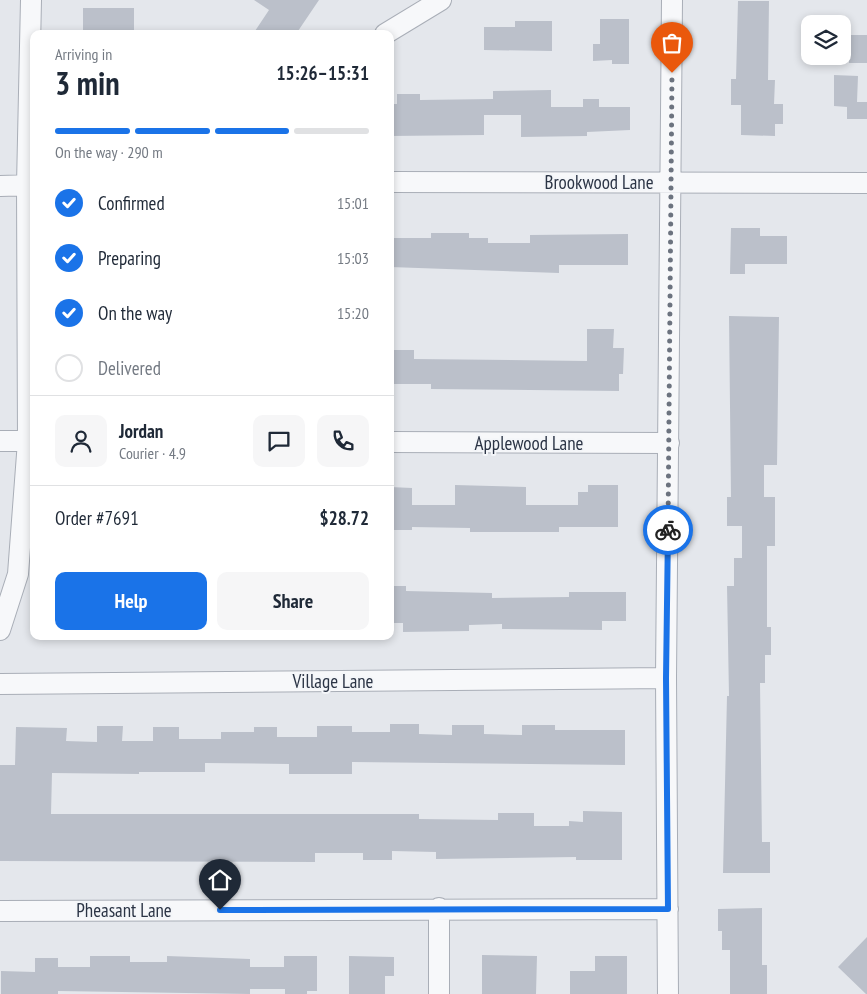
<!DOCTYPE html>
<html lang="en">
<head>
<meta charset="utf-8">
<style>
	:root { --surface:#fff; --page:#f6f6f7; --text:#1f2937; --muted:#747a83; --line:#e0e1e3; --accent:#1a73e8 }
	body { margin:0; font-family:"PT Sans Narrow",sans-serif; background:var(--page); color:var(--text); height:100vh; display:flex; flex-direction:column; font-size:19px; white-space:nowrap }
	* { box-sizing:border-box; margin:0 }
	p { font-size:16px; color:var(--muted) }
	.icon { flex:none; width:28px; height:28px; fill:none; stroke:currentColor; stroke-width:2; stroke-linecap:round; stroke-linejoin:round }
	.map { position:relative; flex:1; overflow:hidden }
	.panel { position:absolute; left:30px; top:30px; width:364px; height:610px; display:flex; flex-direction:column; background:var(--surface); border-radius:10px; box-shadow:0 2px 8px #0003 }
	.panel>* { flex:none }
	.buttons { position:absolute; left:801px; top:15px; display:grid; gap:10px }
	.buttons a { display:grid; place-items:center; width:50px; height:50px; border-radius:10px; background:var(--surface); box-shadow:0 2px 8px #0003; font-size:25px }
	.pin { position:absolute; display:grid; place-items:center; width:42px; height:42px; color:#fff; margin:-51px -21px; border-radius:50% 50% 50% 0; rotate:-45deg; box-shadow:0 0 5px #0007 }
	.pin .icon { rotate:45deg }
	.courier { position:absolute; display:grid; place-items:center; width:50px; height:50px; margin:-25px; border:4px solid #1a73e8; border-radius:50%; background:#fff; color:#222; box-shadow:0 1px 6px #0007 }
	.summary em { font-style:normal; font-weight:800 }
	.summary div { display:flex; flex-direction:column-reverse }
	.summary { display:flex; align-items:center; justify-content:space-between; height:85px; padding:0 25px }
	h1 { font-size:32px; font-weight:800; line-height:38px }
	.bar { display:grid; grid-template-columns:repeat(4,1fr); gap:8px 5px; align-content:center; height:60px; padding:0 25px }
	.bar i { height:6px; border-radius:4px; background:var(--line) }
	.bar .current { background:var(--accent) }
	.bar p { grid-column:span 4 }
	.line { display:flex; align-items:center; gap:12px; padding:0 25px; border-top:1px solid var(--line) }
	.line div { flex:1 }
	.round { display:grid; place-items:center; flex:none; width:52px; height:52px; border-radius:10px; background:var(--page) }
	ol { padding:0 25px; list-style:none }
	li { display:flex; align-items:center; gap:15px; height:55px }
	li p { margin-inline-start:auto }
	li .icon { padding:5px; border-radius:50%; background:var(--accent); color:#fff; stroke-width:4 }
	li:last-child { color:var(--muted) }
	li i { width:28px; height:28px; border:2px solid var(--line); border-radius:50% }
	.action { display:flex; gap:10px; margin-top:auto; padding:10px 25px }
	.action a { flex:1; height:58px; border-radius:10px; background:var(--accent); color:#fff; font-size:20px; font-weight:800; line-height:58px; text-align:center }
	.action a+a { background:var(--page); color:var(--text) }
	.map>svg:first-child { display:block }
	.building { fill:#bbc0ca }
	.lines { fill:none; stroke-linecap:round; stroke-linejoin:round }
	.minor-casing { stroke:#a9aeb7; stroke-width:22 }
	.minor { stroke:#f7f8fa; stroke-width:20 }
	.done { stroke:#6c737f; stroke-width:5; stroke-dasharray:0 9 }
	.route { stroke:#1a73e8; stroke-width:6 }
	.labels { text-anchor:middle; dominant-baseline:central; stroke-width:4; stroke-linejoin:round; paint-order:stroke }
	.street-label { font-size:19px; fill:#2b3445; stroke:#f4f6f9 }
</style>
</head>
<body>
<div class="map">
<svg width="867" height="994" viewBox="0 0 867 994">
	<rect width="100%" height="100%" fill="#e4e7ec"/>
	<path class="building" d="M 254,0 L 319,0 L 296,34 L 253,34 L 269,10 Z
		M 738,1 L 769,1 L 768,80 L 775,80 L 774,104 L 783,104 L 783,124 L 775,124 L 775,136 L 741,135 L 741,105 L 731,105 L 731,79 L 736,79 Z
		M 83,8 L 134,8 L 134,34 L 83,34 Z
		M 600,19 L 629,19 L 629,64 L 612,64 L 612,60 L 593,61 L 593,44 L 600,44 Z
		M 515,21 L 552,21 L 552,51 L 484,50 L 484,27 L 515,27 Z
		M 849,35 L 867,35 L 867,63 L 849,63 Z
		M 834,75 L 858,76 L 857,102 L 867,102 L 867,119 L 847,119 L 847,107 L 834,106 Z
		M 551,90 L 551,107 L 583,107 L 583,99 L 599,99 L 599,107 L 630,107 L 630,130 L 587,132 L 587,136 L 521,137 L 521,115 L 484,115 L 484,135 L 390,136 L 390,104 L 397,104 L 397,94 L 420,94 L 420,100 L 493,99 L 493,91 Z
		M 731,228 L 760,228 L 760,236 L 787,236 L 787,264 L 745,264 L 745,274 L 730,274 Z
		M 431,233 L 469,233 L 469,238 L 488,238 L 488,243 L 530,243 L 530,235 L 628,234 L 628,265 L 559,265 L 559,273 L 390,267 L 390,238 L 431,238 Z
		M 729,316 L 779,317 L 777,465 L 764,465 L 764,497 L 775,497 L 775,546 L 767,546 L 767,627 L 771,627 L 771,655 L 765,655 L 765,683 L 760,683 L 762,842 L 770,842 L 770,873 L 723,873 L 727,696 L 729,696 L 727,586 L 734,586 L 734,558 L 742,558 L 742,526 L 727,526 L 727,497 L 731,497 Z
		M 587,329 L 614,329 L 613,348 L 624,348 L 623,374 L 619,374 L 619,391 L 431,389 L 431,384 L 390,384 L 390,350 L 414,350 L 414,359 L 587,361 Z
		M 455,485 L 526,487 L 526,505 L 578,505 L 578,492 L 588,492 L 588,485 L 618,485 L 618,527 L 559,527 L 559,532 L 470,532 L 470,528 L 412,527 L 412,530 L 390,530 L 390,487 L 412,488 L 412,505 L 455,505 Z
		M 390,586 L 406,586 L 406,591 L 492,593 L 492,598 L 569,597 L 569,592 L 626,592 L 626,621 L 602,621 L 602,630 L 502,629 L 502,624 L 469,625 L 469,631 L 403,632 L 403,623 L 390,623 Z
		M 390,724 L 419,724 L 419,734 L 452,735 L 452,725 L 484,725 L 484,734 L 522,735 L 522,725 L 555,725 L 555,730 L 625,730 L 625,765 L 352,762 L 352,774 L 289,774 L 289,764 L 205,763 L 205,772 L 139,772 L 139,774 L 52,773 L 51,814 L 419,814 L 419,819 L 498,820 L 498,813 L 534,813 L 534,826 L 569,826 L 569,821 L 583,822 L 583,811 L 622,812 L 622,860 L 576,860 L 576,857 L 436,859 L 436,852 L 392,851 L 392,860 L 363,860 L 363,853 L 315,853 L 315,862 L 0,861 L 0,765 L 15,765 L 16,727 L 67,728 L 66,741 L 97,742 L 97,726 L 123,726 L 122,741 L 153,741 L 153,727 L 179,727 L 179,739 L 221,739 L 221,732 L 254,732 L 254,727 L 277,727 L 277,737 L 317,737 L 317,726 L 352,726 L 352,732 L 390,732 Z
		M 762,908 L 762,965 L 767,965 L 767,994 L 730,994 L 730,950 L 722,950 L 722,931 L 718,931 L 718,909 Z
		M 867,937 L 867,994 L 866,994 L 838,967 Z
		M 482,955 L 537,956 L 536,994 L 482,994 Z
		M 90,956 L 130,956 L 130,962 L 167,962 L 167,956 L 250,959 L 250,967 L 284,967 L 284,956 L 317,956 L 317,991 L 307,991 L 307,994 L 285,994 L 285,989 L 250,989 L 250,994 L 58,991 L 58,994 L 1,994 L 1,971 L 35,972 L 35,958 L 58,958 L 58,967 L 90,967 Z
		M 349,956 L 394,957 L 394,976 L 385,976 L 385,994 L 349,994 Z
		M 595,956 L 627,956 L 627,994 L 570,994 L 570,971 L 595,971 Z"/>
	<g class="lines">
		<g class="minor-casing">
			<path id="minor" d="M 385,34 L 441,0
				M 390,182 L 867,183
				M 0,186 L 34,185
				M 0,441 L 34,441
				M 390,442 L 669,443
				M 0,630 L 18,574 L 28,441 L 27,185 L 31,0
				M 0,684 L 666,678
				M 0,911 L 668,909
				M 439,994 L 439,908
				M 668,994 L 666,678 L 672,0"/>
		</g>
		<use href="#minor" class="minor"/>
	</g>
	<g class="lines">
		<path class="done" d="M 668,530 L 672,73"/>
		<path class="route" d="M 220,910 L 668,909 L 666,678 L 668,530"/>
	</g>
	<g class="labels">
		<g class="street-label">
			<text x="599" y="182">Brookwood Lane</text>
			<text x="529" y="443">Applewood Lane</text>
			<text x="333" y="681">Village Lane</text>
			<text x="124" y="910">Pheasant Lane</text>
		</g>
	</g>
</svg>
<div class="buttons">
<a><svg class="icon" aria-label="layers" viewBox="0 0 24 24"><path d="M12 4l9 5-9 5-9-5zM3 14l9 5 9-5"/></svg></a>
</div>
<div class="pin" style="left:672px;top:73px;background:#ea580c"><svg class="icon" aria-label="bag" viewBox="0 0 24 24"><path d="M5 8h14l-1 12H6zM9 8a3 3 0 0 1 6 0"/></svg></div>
<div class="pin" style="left:220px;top:910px;background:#1f2937"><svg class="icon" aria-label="home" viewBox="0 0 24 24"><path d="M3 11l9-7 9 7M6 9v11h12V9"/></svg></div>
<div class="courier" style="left:668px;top:530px"><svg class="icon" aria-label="bike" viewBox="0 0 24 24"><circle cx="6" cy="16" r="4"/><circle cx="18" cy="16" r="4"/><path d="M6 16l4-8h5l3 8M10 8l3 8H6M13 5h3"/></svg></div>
<section class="panel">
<div class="summary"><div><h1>3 min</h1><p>Arriving in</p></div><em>15:26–15:31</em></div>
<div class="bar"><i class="current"></i><i class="current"></i><i class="current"></i><i></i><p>On the way · 290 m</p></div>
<ol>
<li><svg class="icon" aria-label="check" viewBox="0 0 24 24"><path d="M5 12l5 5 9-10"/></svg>Confirmed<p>15:01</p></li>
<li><svg class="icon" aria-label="check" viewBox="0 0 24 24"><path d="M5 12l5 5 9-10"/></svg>Preparing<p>15:03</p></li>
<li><svg class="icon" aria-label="check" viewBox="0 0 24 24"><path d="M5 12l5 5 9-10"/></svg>On the way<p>15:20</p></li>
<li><i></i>Delivered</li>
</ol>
<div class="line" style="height:90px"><a class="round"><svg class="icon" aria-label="person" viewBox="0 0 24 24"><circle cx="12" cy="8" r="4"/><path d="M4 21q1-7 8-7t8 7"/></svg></a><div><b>Jordan</b><p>Courier · 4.9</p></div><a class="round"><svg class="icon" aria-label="chat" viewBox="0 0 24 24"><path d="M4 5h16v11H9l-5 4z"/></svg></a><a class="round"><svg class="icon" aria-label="phone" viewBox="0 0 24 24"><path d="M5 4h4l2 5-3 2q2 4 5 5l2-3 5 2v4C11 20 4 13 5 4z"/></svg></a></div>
<div class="line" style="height:65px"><div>Order #7691</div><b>$28.72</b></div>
<div class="action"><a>Help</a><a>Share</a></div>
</section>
</div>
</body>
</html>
